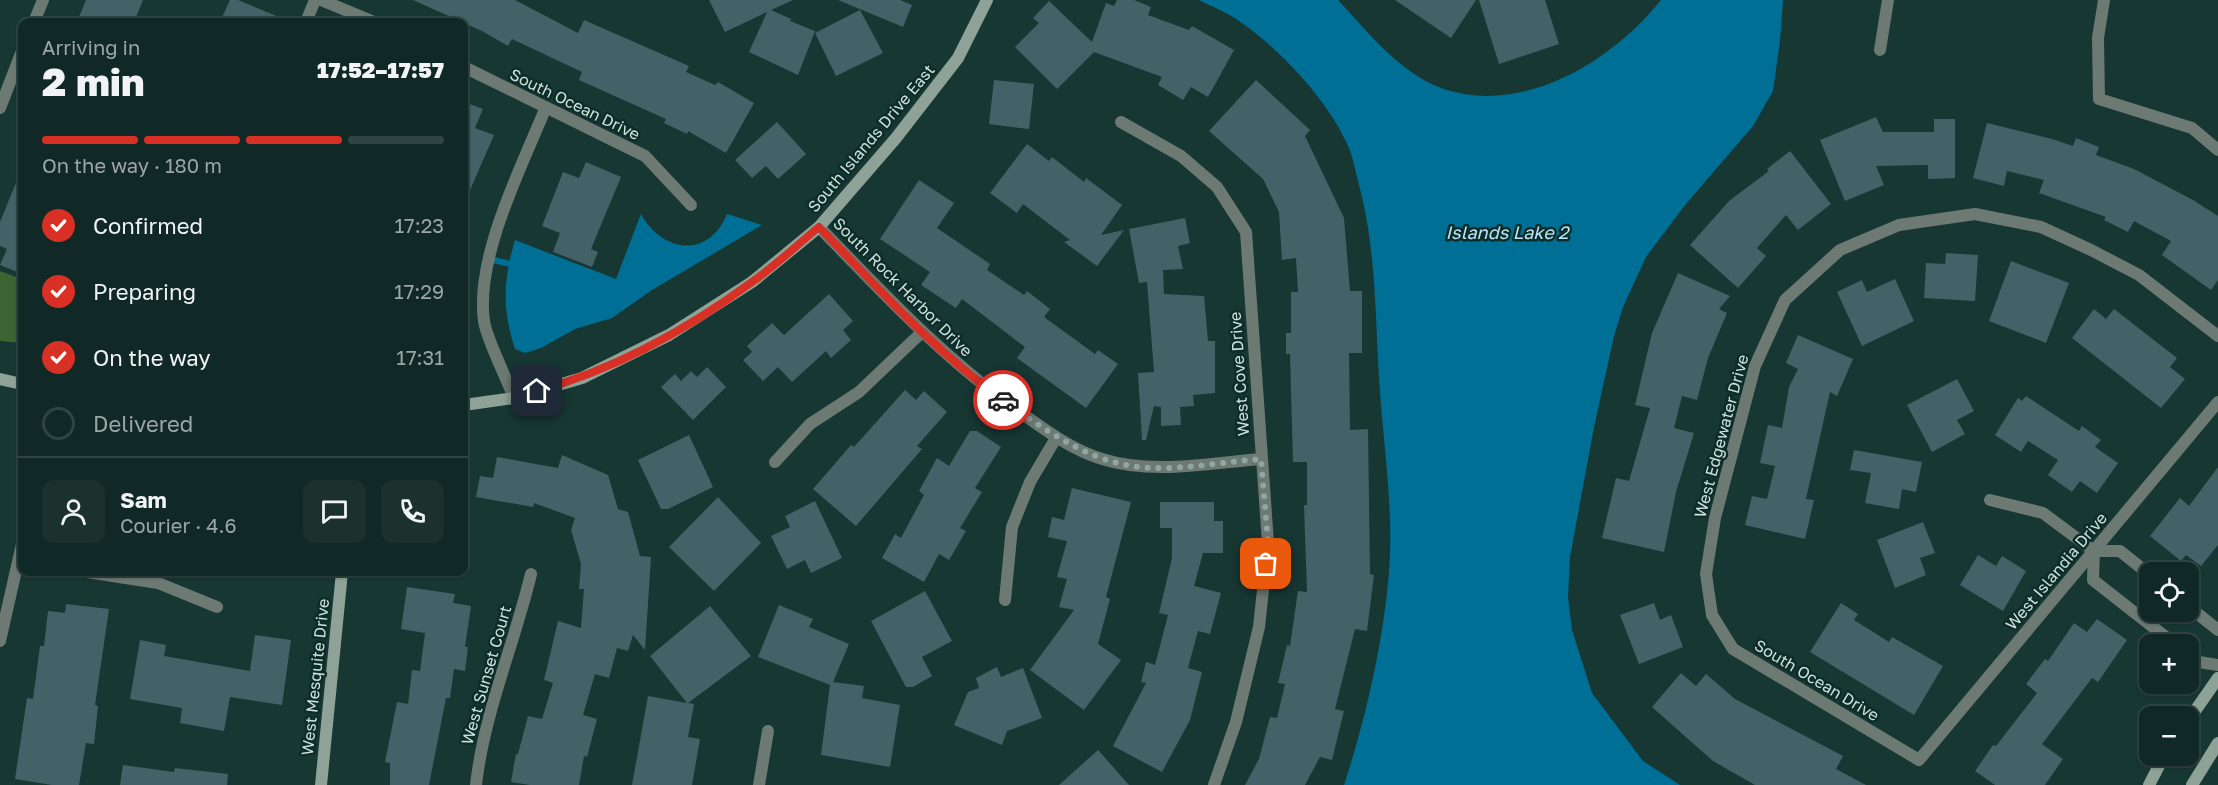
<!DOCTYPE html>
<html lang="en">
<head>
<meta charset="utf-8">
<style>
	:root { --surface:#112926; --page:#1a312e; --text:#f1f3f6; --muted:#9ca6a7; --line:#304543; --accent:#d93025 }
	body { margin:0; font-family:"Golos Text",sans-serif; background:var(--page); color:var(--text); height:100vh; display:flex; flex-direction:column; font-size:22px; white-space:nowrap }
	* { box-sizing:border-box; margin:0 }
	p { font-size:20px; color:var(--muted) }
	.icon { flex:none; width:33px; height:33px; fill:none; stroke:currentColor; stroke-width:2; stroke-linecap:round; stroke-linejoin:round }
	.map { position:relative; flex:1; overflow:hidden }
	.panel { position:absolute; left:18px; top:18px; width:450px; height:558px; display:flex; flex-direction:column; background:var(--surface); border-radius:12px; box-shadow:0 2px 4px #0004,0 0 0 2px var(--line) }
	.panel>* { flex:none }
	.controls { position:absolute; left:2139px; top:562px; display:grid; gap:12px }
	.controls a { display:grid; place-items:center; width:60px; height:60px; border-radius:12px; background:var(--surface); box-shadow:0 2px 4px #0004,0 0 0 2px var(--line); font-size:30px }
	.pin { position:absolute; display:grid; place-items:center; width:51px; height:51px; color:#fff; margin:-26px; border-radius:12px; box-shadow:0 3px 9px #0006 }
	.courier { position:absolute; display:grid; place-items:center; width:60px; height:60px; margin:-30px; border:4px solid #d93025; border-radius:50%; background:#fff; color:#222; box-shadow:0 2px 8px #0007 }
	.summary em { font-style:normal; font-weight:800 }
	.summary div { display:flex; flex-direction:column-reverse }
	.summary { display:flex; align-items:center; justify-content:space-between; height:102px; padding:0 24px }
	h1 { font-size:39px; font-weight:800; line-height:45px }
	.bar { display:grid; grid-template-columns:repeat(4,1fr); gap:9px 6px; align-content:center; height:72px; padding:0 24px }
	.bar i { height:8px; border-radius:4px; background:var(--line) }
	.bar .current { background:var(--accent) }
	.bar p { grid-column:span 4 }
	.line { display:flex; align-items:center; gap:15px; padding:0 24px; border-top:2px solid var(--line) }
	.line div { flex:1 }
	.round { display:grid; place-items:center; flex:none; width:63px; height:63px; border-radius:12px; background:var(--page) }
	ol { padding:0 24px; list-style:none }
	li { display:flex; align-items:center; gap:18px; height:66px }
	li p { margin-inline-start:auto }
	li .icon { padding:6px; border-radius:50%; background:var(--accent); color:#fff; stroke-width:4 }
	li:last-child { color:var(--muted) }
	li i { width:33px; height:33px; border:3px solid var(--line); border-radius:50% }
	.map>svg:first-child { display:block }
	.green { fill:#3d6332 }
	.water { fill:#006f95 }
	.lines { fill:none; stroke-linecap:round; stroke-linejoin:round }
	.stream { stroke:#006f95; stroke-width:6 }
	.building { fill:#426267 }
	.street { stroke:#6d7973; stroke-width:12 }
	.secondary { stroke:#8fa297; stroke-width:12 }
	.done { stroke:#8fa6a2; stroke-width:6; stroke-dasharray:0 10.8 }
	.route { stroke:#d93025; stroke-width:8 }
	.labels { text-anchor:middle; dominant-baseline:central; stroke-width:5; stroke-linejoin:round; paint-order:stroke }
	.street-label { font-size:16px; fill:#cfe1de; stroke:#0d2d29 }
	.water-label { font-size:18px; font-style:italic; fill:#bbe5fb; stroke:#0d2d29 }
</style>
</head>
<body>
<div class="map">
<svg width="2218" height="785" viewBox="0 0 2218 785">
	<rect width="100%" height="100%" fill="#173733"/>
	<path class="green" d="M 0,271 L 22,279 L 22,343 L 0,341 Z"/>
	<path class="water" d="M 1199,0 L 1338,0 C 1368,32 1399,72 1441,88 C 1523,117 1612,61 1661,0 L 1783,0 L 1780,41 L 1773,91 L 1753,126 L 1685,205 L 1646,257 L 1623,307 L 1614,336 L 1594,427 L 1570,557 L 1568,597 L 1572,630 L 1592,693 L 1643,761 L 1680,785 L 1344,785 C 1366,718 1383,643 1389,573 C 1394,507 1383,443 1379,378 C 1375,311 1376,246 1358,181 C 1355,169 1353,157 1348,146 C 1329,101 1279,48 1239,21 C 1227,12 1212,7 1199,0 Z
		M 641,214 C 662,252 708,260 727,214 L 762,225 L 652,290 L 612,318 L 575,329 L 541,348 L 525,353 L 515,349 C 502,309 503,281 515,240 L 616,279 Z"/>
	<g class="lines">
		<path class="stream" d="M 489,259 L 515,265"/>
	</g>
	<path class="building" d="M 86,0 L 143,0 L 134,22 L 77,22 Z
		M 230,0 L 238,0 L 291,22 L 220,22 Z
		M 413,0 L 515,0 L 578,33 L 584,20 L 689,66 L 686,72 L 715,85 L 718,82 L 754,103 L 726,153 L 688,131 L 687,134 L 664,123 L 666,119 L 579,80 L 582,72 L 512,39 L 508,46 L 482,31 Z
		M 709,0 L 793,0 L 771,10 L 791,19 L 790,21 L 815,31 L 798,75 L 749,52 L 767,12 L 725,32 Z
		M 838,0 L 900,0 L 912,5 L 903,27 Z
		M 1117,0 L 1134,0 L 1151,7 L 1148,15 L 1189,30 L 1192,26 L 1234,50 L 1208,97 L 1191,87 L 1183,100 L 1158,85 L 1162,77 L 1094,52 L 1057,89 L 1015,47 L 1039,23 L 1033,18 L 1049,1 L 1092,42 L 1106,3 L 1114,6 Z
		M 1395,0 L 1476,0 L 1451,38 Z
		M 1479,0 L 1545,0 L 1559,44 L 1499,64 Z
		M 860,10 L 883,53 L 836,76 L 815,33 Z
		M 994,80 L 1034,84 L 1029,129 L 989,124 Z
		M 1256,80 L 1310,130 L 1305,136 L 1344,218 L 1350,291 L 1362,291 L 1362,353 L 1349,353 L 1350,430 L 1368,429 L 1370,574 L 1374,575 L 1367,631 L 1355,629 L 1335,709 L 1344,711 L 1332,760 L 1320,757 L 1305,785 L 1245,785 L 1259,759 L 1270,717 L 1277,718 L 1285,684 L 1278,683 L 1287,645 L 1290,646 L 1298,591 L 1307,592 L 1304,505 L 1307,505 L 1307,462 L 1293,462 L 1290,354 L 1286,354 L 1286,333 L 1291,333 L 1291,292 L 1298,292 L 1296,258 L 1282,260 L 1279,212 L 1263,179 L 1209,131 Z
		M 464,102 L 483,109 L 475,128 L 494,135 L 464,204 Z
		M 1876,117 L 1883,132 L 1934,132 L 1934,119 L 1955,119 L 1955,178 L 1928,179 L 1928,165 L 1876,166 L 1884,185 L 1845,201 L 1820,140 Z
		M 777,122 L 806,154 L 778,179 L 766,166 L 752,178 L 735,160 Z
		M 1987,123 L 2052,139 L 2073,146 L 2076,138 L 2099,147 L 2096,155 L 2134,169 L 2193,200 L 2218,216 L 2218,280 L 2211,290 L 2162,255 L 2171,241 L 2134,221 L 2128,232 L 2104,220 L 2106,217 L 2039,193 L 2044,180 L 2007,171 L 2004,186 L 1973,178 Z
		M 1027,144 L 1049,161 L 1052,157 L 1084,182 L 1086,178 L 1122,205 L 1101,235 L 1124,230 L 1097,266 L 1064,242 L 1070,240 L 1023,204 L 1017,213 L 990,193 Z
		M 1790,151 L 1831,204 L 1798,230 L 1786,215 L 1757,248 L 1766,256 L 1738,288 L 1690,245 L 1729,201 L 1769,171 L 1767,169 Z
		M 586,162 L 621,177 L 591,249 L 598,252 L 592,267 L 553,252 L 560,233 L 542,226 L 563,172 L 579,178 Z
		M 22,168 L 22,274 L 0,265 L 7,249 L 0,246 L 0,222 Z
		M 919,180 L 954,203 L 937,228 L 990,264 L 987,270 L 1024,295 L 1027,291 L 1050,309 L 1044,317 L 1095,354 L 1098,350 L 1118,364 L 1086,408 L 1017,358 L 1025,347 L 962,299 L 956,308 L 921,285 L 930,272 L 880,239 Z
		M 1185,218 L 1190,243 L 1178,246 L 1183,269 L 1163,270 L 1164,294 L 1204,296 L 1208,341 L 1215,341 L 1215,393 L 1193,395 L 1194,406 L 1180,407 L 1181,425 L 1161,426 L 1161,407 L 1154,406 L 1146,440 L 1142,440 L 1138,373 L 1154,372 L 1147,282 L 1139,283 L 1129,229 Z
		M 1946,253 L 1978,255 L 1975,301 L 1924,298 L 1926,263 L 1945,264 Z
		M 2011,261 L 2069,283 L 2046,343 L 1989,321 Z
		M 1678,273 L 1730,296 L 1719,309 L 1727,313 L 1708,358 L 1697,400 L 1682,396 L 1674,428 L 1694,433 L 1676,492 L 1664,552 L 1602,538 L 1616,478 L 1629,481 L 1650,408 L 1635,405 L 1652,333 Z
		M 1895,279 L 1914,321 L 1862,346 L 1837,292 L 1862,280 L 1867,292 Z
		M 829,294 L 853,321 L 843,330 L 851,340 L 831,358 L 826,351 L 792,382 L 778,367 L 763,381 L 743,360 L 752,352 L 747,346 L 772,323 L 784,335 Z
		M 2094,309 L 2106,319 L 2114,309 L 2177,358 L 2170,367 L 2185,379 L 2161,408 L 2072,338 Z
		M 1798,335 L 1853,359 L 1837,396 L 1830,392 L 1806,499 L 1814,500 L 1805,539 L 1745,525 L 1752,496 L 1767,499 L 1775,466 L 1760,463 L 1768,425 L 1782,428 L 1789,387 L 1798,369 L 1786,363 Z
		M 707,367 L 726,387 L 693,420 L 661,387 L 675,374 L 681,381 L 691,371 L 697,377 Z
		M 1957,379 L 1974,411 L 1957,420 L 1965,434 L 1932,452 L 1907,405 Z
		M 905,390 L 916,400 L 924,391 L 947,412 L 917,446 L 922,449 L 856,526 L 813,489 L 851,445 L 854,447 Z
		M 2026,396 L 2079,431 L 2082,426 L 2101,440 L 2095,447 L 2118,463 L 2097,493 L 2080,481 L 2072,492 L 2048,475 L 2058,460 L 2028,441 L 2021,452 L 1995,435 L 2018,398 L 2022,401 Z
		M 970,431 L 977,431 L 1001,447 L 975,488 L 982,492 L 960,528 L 966,531 L 949,560 L 939,554 L 924,582 L 882,558 L 895,534 L 901,538 L 924,495 L 919,491 L 937,458 L 949,466 Z
		M 689,435 L 713,487 L 668,509 L 661,509 L 638,460 Z
		M 1854,450 L 1922,462 L 1916,492 L 1902,489 L 1899,509 L 1865,503 L 1871,473 L 1850,470 Z
		M 562,455 L 608,475 L 618,509 L 628,512 L 640,556 L 651,557 L 645,650 L 633,635 L 628,651 L 617,648 L 609,678 L 595,674 L 583,715 L 597,719 L 587,757 L 584,756 L 579,785 L 530,785 L 511,782 L 516,754 L 518,754 L 528,716 L 542,719 L 553,683 L 544,680 L 558,621 L 581,628 L 584,589 L 579,589 L 581,564 L 571,530 L 575,518 L 534,503 L 533,507 L 476,497 L 480,476 L 493,478 L 497,457 L 558,468 Z
		M 2218,467 L 2218,545 L 2201,566 L 2186,555 L 2181,561 L 2150,536 L 2180,498 L 2189,506 Z
		M 1072,488 L 1131,502 L 1106,597 L 1110,599 L 1098,644 L 1121,660 L 1084,710 L 1030,670 L 1074,610 L 1059,607 L 1067,579 L 1057,577 L 1067,541 L 1048,537 L 1052,517 L 1064,520 Z
		M 718,497 L 761,543 L 714,591 L 669,547 Z
		M 815,501 L 842,558 L 811,573 L 805,560 L 787,569 L 771,536 L 790,527 L 785,516 Z
		M 1160,502 L 1214,502 L 1214,521 L 1223,521 L 1223,553 L 1203,553 L 1194,586 L 1221,593 L 1210,634 L 1198,631 L 1188,668 L 1202,672 L 1190,720 L 1162,772 L 1113,746 L 1146,683 L 1141,682 L 1146,662 L 1155,665 L 1168,615 L 1159,613 L 1172,558 L 1172,528 L 1160,528 Z
		M 1923,522 L 1935,553 L 1920,558 L 1926,575 L 1895,588 L 1877,540 Z
		M 1978,555 L 1996,566 L 2002,556 L 2026,571 L 2003,611 L 1960,585 Z
		M 407,587 L 455,594 L 453,603 L 471,606 L 465,647 L 468,647 L 465,671 L 454,669 L 450,698 L 446,698 L 429,785 L 390,785 L 390,763 L 385,762 L 397,702 L 408,704 L 412,670 L 420,671 L 425,633 L 401,629 Z
		M 925,591 L 952,641 L 922,657 L 932,676 L 913,687 L 906,687 L 871,621 Z
		M 1654,603 L 1660,620 L 1671,615 L 1683,647 L 1639,664 L 1620,615 Z
		M 1841,603 L 1858,614 L 1854,620 L 1889,642 L 1892,637 L 1943,666 L 1914,715 L 1810,652 Z
		M 66,604 L 109,609 L 95,705 L 98,706 L 94,744 L 86,743 L 79,785 L 52,785 L 15,779 L 27,698 L 33,699 L 40,646 L 44,646 L 48,611 L 65,613 Z
		M 779,605 L 813,619 L 809,627 L 849,644 L 833,682 L 864,686 L 862,698 L 900,705 L 890,767 L 821,755 L 830,685 L 758,657 Z
		M 710,606 L 751,656 L 688,703 L 694,704 L 688,737 L 700,739 L 692,785 L 632,785 L 648,696 L 687,703 L 650,656 Z
		M 2097,619 L 2127,640 L 2098,682 L 2092,678 L 2042,744 L 2063,759 L 2045,785 L 1995,785 L 1975,771 L 1993,745 L 1996,746 L 2037,693 L 2026,684 L 2045,659 L 2048,661 L 2074,623 L 2087,632 Z
		M 255,635 L 291,640 L 282,705 L 230,697 L 224,731 L 180,723 L 182,708 L 130,699 L 140,640 L 166,645 L 164,656 L 250,671 Z
		M 997,667 L 1001,677 L 1023,668 L 1042,718 L 1007,731 L 1002,745 L 954,725 L 968,692 L 979,688 L 976,678 Z
		M 1681,673 L 1696,686 L 1706,674 L 1735,699 L 1843,756 L 1836,769 L 1866,785 L 1755,785 L 1713,761 L 1652,707 Z
		M 1098,750 L 1129,785 L 1059,785 Z
		M 123,765 L 174,772 L 175,768 L 228,774 L 227,785 L 120,785 Z"/>
	<g class="lines">
		<path class="street" d="M 321,0 L 374,22
			M 2104,0 L 2098,38 L 2099,99 L 2192,128 L 2218,150
			M 34,22 L 43,0
			M 306,22 L 315,0
			M 1880,50 L 1888,0
			M 464,67 L 645,156 L 691,205
			M 0,108 L 22,51
			M 1121,122 L 1181,156 L 1217,187 L 1246,232 L 1268,543 L 1259,627 L 1236,722 L 1214,785
			M 819,227 C 883,293 944,359 1020,412 C 1045,430 1072,450 1102,459 C 1153,475 1209,463 1261,459
			M 2218,336 L 2139,275 L 2091,250 L 2041,227 L 1975,214 L 1899,225 L 1840,250 L 1785,300 L 1755,366 L 1715,518 L 1706,574 L 1712,615 L 1733,649 L 1919,760 L 2218,402
			M 514,398 C 507,379 486,338 484,321 C 475,257 522,166 546,107
			M 775,462 L 810,424 L 859,392 L 921,333
			M 1990,500 L 2043,513 L 2094,551 L 2120,551 L 2150,575
			M 2094,551 L 2093,580 L 2176,645
			M 87,572 L 158,583 L 217,607
			M 1005,600 L 1012,527 L 1030,482 L 1056,438
			M 2188,606 L 2218,630
			M 0,641 L 22,544
			M 2188,655 L 2199,662 L 2218,665
			M 476,785 C 484,713 514,645 531,574
			M 759,785 L 768,731"/>
		<path class="secondary" d="M 0,379 L 22,384
			M 464,405 L 514,398 L 582,378 L 669,335 L 752,282 L 819,227 L 896,138 L 958,58 L 987,0
			M 2188,721 L 2218,678
			M 321,785 L 342,572
			M 2149,785 L 2164,756
			M 2192,785 L 2218,743"/>
	</g>
	<g class="lines">
		<path class="done" d="M 1003,400 C 1048,432 1094,466 1151,468 C 1187,469 1225,462 1261,459 L 1268,543 L 1266,564"/>
		<path class="route" d="M 537,391 C 613,370 688,329 752,282 C 775,266 797,245 819,227 C 877,287 934,351 1003,400"/>
	</g>
	<g class="labels">
		<g class="street-label">
			<text transform="translate(575 104) rotate(26)">South Ocean Drive</text>
			<text transform="translate(871 138) rotate(-50)">South Islands Drive East</text>
			<text transform="translate(903 287) rotate(45)">South Rock Harbor Drive</text>
			<text transform="translate(1239 374) rotate(-94)">West Cove Drive</text>
			<text transform="translate(1721 436) rotate(-75)">West Edgewater Drive</text>
			<text transform="translate(2056 571) rotate(-50)">West Islandia Drive</text>
			<text transform="translate(486 675) rotate(-74)">West Sunset Court</text>
			<text transform="translate(315 677) rotate(-84)">West Mesquite Drive</text>
			<text transform="translate(1817 680) rotate(31)">South Ocean Drive</text>
		</g>
		<g class="water-label">
			<text x="1507" y="232">Islands Lake 2</text>
		</g>
	</g>
</svg>
<div class="controls">
<a><svg class="icon" aria-label="locate" viewBox="0 0 24 24"><circle cx="12" cy="12" r="6"/><path d="M12 2v4M12 18v4M2 12h4M18 12h4"/></svg></a>
<a>+</a>
<a>−</a>
</div>
<div class="pin" style="left:1266px;top:564px;background:#ea580c"><svg class="icon" aria-label="bag" viewBox="0 0 24 24"><path d="M5 8h14l-1 12H6zM9 8a3 3 0 0 1 6 0"/></svg></div>
<div class="pin" style="left:537px;top:391px;background:#1f2937"><svg class="icon" aria-label="home" viewBox="0 0 24 24"><path d="M3 11l9-7 9 7M6 9v11h12V9"/></svg></div>
<div class="courier" style="left:1003px;top:400px"><svg class="icon" aria-label="car" viewBox="0 0 24 24"><path d="M5 17H2v-5l4-1 3-4h7l3 4 3 1v5h-3M9 17h6M6 11h13"/><circle cx="7" cy="17" r="2"/><circle cx="17" cy="17" r="2"/></svg></div>
<section class="panel">
<div class="summary"><div><h1>2 min</h1><p>Arriving in</p></div><em>17:52–17:57</em></div>
<div class="bar"><i class="current"></i><i class="current"></i><i class="current"></i><i></i><p>On the way · 180 m</p></div>
<ol>
<li><svg class="icon" aria-label="check" viewBox="0 0 24 24"><path d="M5 12l5 5 9-10"/></svg>Confirmed<p>17:23</p></li>
<li><svg class="icon" aria-label="check" viewBox="0 0 24 24"><path d="M5 12l5 5 9-10"/></svg>Preparing<p>17:29</p></li>
<li><svg class="icon" aria-label="check" viewBox="0 0 24 24"><path d="M5 12l5 5 9-10"/></svg>On the way<p>17:31</p></li>
<li><i></i>Delivered</li>
</ol>
<div class="line" style="height:108px"><a class="round"><svg class="icon" aria-label="person" viewBox="0 0 24 24"><circle cx="12" cy="8" r="4"/><path d="M4 21q1-7 8-7t8 7"/></svg></a><div><b>Sam</b><p>Courier · 4.6</p></div><a class="round"><svg class="icon" aria-label="chat" viewBox="0 0 24 24"><path d="M4 5h16v11H9l-5 4z"/></svg></a><a class="round"><svg class="icon" aria-label="phone" viewBox="0 0 24 24"><path d="M5 4h4l2 5-3 2q2 4 5 5l2-3 5 2v4C11 20 4 13 5 4z"/></svg></a></div>
</section>
</div>
</body>
</html>
